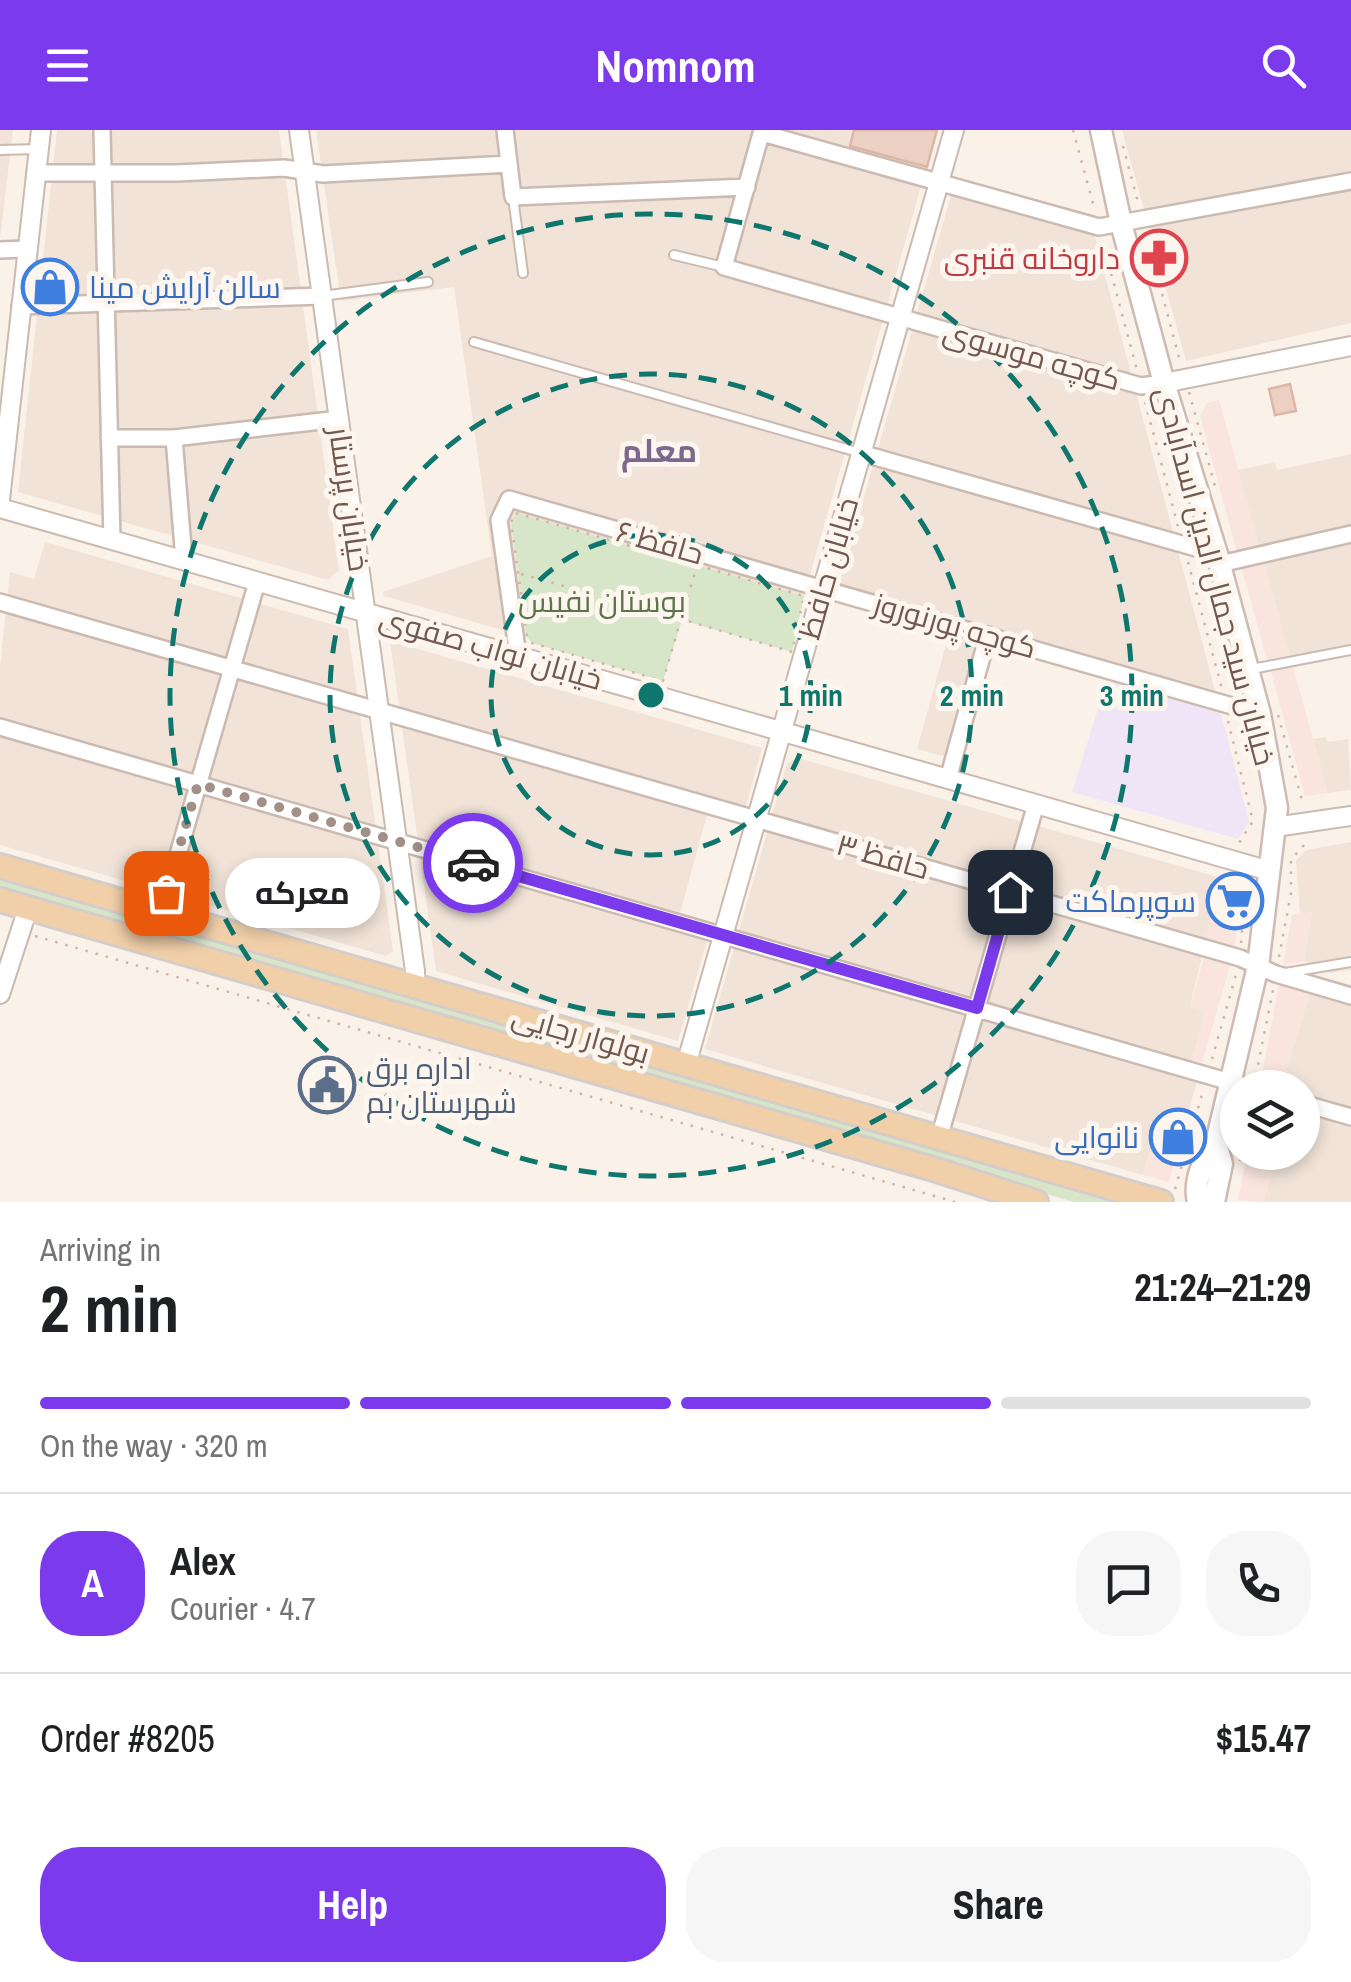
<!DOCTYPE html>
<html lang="en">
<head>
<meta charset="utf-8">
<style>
	:root { --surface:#fff; --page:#f6f6f6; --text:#202124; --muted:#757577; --line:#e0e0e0; --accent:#7c3aed }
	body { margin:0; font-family:"Archivo Narrow",Cairo,sans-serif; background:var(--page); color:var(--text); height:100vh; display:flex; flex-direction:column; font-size:38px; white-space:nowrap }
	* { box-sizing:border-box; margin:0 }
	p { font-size:32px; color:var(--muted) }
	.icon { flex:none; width:55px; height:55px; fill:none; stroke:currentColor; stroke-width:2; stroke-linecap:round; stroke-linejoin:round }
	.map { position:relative; height:1072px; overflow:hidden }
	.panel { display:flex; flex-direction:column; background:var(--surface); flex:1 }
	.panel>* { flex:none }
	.controls { position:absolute; left:1220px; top:940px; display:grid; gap:20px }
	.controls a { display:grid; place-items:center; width:100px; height:100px; border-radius:50%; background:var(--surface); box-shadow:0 5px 15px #0003; font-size:50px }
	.pin { position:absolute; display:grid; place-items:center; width:85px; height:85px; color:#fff; margin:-42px; border-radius:20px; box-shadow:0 5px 15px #0006 }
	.courier { position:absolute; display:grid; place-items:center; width:100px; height:100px; margin:-50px; border:8px solid #7c3aed; border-radius:50%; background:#fff; color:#222; box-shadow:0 2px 12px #0007 }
	.bubble { position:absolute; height:70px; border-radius:35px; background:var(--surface); box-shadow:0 5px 15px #0003; font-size:32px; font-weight:700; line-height:70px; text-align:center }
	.overview em { font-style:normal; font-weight:700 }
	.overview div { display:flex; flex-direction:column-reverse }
	.overview { display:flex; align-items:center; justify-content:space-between; height:170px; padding:0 40px }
	h1 { font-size:65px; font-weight:700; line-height:75px }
	.bar { display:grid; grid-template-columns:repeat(4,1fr); gap:15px 10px; align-content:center; height:120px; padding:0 40px }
	.bar i { height:12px; border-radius:8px; background:var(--line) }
	.bar .on { background:var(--accent) }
	.bar p { grid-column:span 4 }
	.line { display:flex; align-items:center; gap:25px; padding:0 40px; border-top:2px solid var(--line) }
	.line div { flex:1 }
	.round { display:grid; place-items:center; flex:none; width:105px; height:105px; border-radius:40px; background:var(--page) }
	.button { display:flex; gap:20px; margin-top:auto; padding:20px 40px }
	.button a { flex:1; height:115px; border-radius:40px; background:var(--accent); color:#fff; font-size:40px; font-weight:700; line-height:115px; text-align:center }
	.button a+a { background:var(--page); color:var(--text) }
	header { display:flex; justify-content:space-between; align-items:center; height:130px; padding:0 40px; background:var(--accent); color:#fff; font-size:45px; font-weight:700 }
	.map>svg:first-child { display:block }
	.residential { fill:#f1e3d8 }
	.commercial { fill:#f9e4de }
	.education { fill:#efe5f7 }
	.green { fill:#d7e6c8 }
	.building { fill:#ecd0c3; stroke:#ddb6a6; stroke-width:2.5 }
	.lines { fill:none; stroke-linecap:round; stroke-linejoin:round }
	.service-casing { stroke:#cbbab0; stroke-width:12 }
	.minor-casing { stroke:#cbbab0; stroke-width:20 }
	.tertiary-casing { stroke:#cbbab0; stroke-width:22 }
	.secondary-casing { stroke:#cfbbb1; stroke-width:25 }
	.primary-casing { stroke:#d5cdca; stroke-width:28 }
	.path { stroke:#d1b4a6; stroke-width:2.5; stroke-dasharray:2.5 8; stroke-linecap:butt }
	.service { stroke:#fff; stroke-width:8 }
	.minor { stroke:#fff; stroke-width:15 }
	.tertiary { stroke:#fff; stroke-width:18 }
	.secondary { stroke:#fff; stroke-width:20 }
	.primary { stroke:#f1d0a9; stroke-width:22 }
	.done { stroke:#a28f85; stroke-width:10; stroke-dasharray:0 18 }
	.route { stroke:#7c3aed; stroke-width:12 }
	.ring { fill:none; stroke:#0f766e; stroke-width:5; stroke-dasharray:18 12 }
	.labels { text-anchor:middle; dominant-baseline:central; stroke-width:10; stroke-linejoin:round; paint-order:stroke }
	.health-label { font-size:30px; fill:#be3a42; stroke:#fdf6ef; text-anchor:end }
	.shop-label { font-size:30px; fill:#366cbe; stroke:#fdf6ef; text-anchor:end }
	.street-label { font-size:30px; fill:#72594f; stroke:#fdf6ef }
	.park-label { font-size:30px; fill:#5a7649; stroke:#fdf6ef }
	.service-label { font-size:30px; fill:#4e5e75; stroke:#fdf6ef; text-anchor:start }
	.neighbourhood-label { font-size:32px; font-weight:bold; fill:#7d678d; stroke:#fdf6ef }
	.centre { fill:#0f766e; stroke:#fdf6ef; stroke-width:5 }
	.ring-label { font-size:30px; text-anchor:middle; font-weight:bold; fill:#0f766e; stroke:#fdf6ef; stroke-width:10; stroke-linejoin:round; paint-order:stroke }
</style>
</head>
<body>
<header><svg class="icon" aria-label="menu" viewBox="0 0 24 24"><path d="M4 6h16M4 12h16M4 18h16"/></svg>Nomnom<svg class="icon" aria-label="search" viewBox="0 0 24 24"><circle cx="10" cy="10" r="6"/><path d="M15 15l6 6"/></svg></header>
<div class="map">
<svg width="1351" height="1072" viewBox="0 0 1351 1072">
	<rect width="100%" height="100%" fill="#faf2e9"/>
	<path class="residential" d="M 0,0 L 13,0 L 0,109 Z
		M 57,0 L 279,0 L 339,440 L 328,450 L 18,362 Z
		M 316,0 L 854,0 L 850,18 L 926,39 L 804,466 L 516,383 L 511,392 L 527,507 L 384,466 L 383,462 L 492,426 L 454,157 L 341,171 Z
		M 1122,0 L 1351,0 L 1351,193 L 1186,231 Z
		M 956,48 L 1089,85 L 1221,583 L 994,516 L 961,631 L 917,619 L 949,504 L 834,471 Z
		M 1351,324 L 1351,526 L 1293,537 L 1238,340 L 1275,332 L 1277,340 Z
		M 45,412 L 348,499 L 393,821 L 386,826 L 0,715 L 0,537 L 10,442 L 34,449 Z
		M 390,511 L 762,618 L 746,676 L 712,667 L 675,801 L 707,811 L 678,911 L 436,841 Z
		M 1326,607 L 1328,612 L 1348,609 L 1351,660 L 1328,663 L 1313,609 Z
		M 798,628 L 1221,748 L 1190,876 L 1205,882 L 1187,949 L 1197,952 L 1183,1000 L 1173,998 L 1164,1026 L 1149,1022 L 1143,1045 L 705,919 L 787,633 Z
		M 1351,712 L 1351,840 L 1331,843 L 1304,831 L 1312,782 L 1300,784 L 1296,731 L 1306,720 Z
		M 1330,850 L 1351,856 L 1351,1072 L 1263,1072 L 1278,1023 L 1302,1022 L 1302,958 L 1282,956 L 1310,863 Z"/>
	<path class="commercial" d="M 1219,270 L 1260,417 L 1237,422 L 1200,286 L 1207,273 Z
		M 1264,431 L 1290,526 L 1267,530 L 1241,436 Z
		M 1293,537 L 1328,663 L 1305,666 L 1271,542 Z
		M 1221,748 L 1240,753 L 1235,817 L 1205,808 Z
		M 1313,781 L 1304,831 L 1283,835 L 1292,785 Z
		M 1204,828 L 1230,836 L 1202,933 L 1192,930 L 1205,882 L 1190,877 Z
		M 1279,854 L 1310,863 L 1282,956 L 1261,950 Z
		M 1173,997 L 1183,1000 L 1169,1052 L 1143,1045 L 1149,1022 L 1165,1026 Z
		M 1247,1023 L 1278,1023 L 1263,1072 L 1238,1070 Z"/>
	<path class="education" d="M 1107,550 L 1221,583 L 1249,692 L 1238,709 L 1072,662 Z"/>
	<path class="green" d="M 516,383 L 804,466 L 792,522 L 682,490 L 663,551 L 532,513 L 527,507 L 511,392 Z
		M 0,745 L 1133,1072 L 1074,1072 L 0,761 Z"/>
	<path class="building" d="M 854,0 L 937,0 L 927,37 L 850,16 Z
		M 1290,254 L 1296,281 L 1275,285 L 1269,259 Z"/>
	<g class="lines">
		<g class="service-casing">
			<path id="service" d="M 0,20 L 38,19
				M 513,67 L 523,143
				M 674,125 L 724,137
				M 322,166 L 428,152
				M 474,212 L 861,323
				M 1252,539 L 1351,520
				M 1285,843 L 1351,832"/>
		</g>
		<g class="minor-casing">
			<path id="minor" d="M 102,0 L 112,410
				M 505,0 L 513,67 L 747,57
				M 762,0 L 724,137 L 1141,256 L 1164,253
				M 762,3 L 1099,97 L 1351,51
				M 35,43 L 177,43 L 284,38 L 323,44 L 509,34
				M 0,120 L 26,119
				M 20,176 L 322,166
				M 109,308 L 174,308 L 339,289
				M 174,308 L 184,430
				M 861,323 L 1217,424
				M 1220,434 L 1351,404
				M 0,472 L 1240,828 L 1276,844 L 1351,866
				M 518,526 L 499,390 L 509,369 L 1260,584
				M 0,597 L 1251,958
				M 948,649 L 988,505
				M 161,783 L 257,452
				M 1302,973 L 1351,987
				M 939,1008 L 1036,674"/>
		</g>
		<g class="tertiary-casing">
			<path id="tertiary" d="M 299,0 L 415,841 L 415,856
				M 1164,253 L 1351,216
				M 0,370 L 41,0
				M 0,378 L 1270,741
				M 1275,697 L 1351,686
				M 0,864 L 28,778
				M 686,935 L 954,0"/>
		</g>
		<g class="secondary-casing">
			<path id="secondary" d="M 1101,0 L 1121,93 L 1164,253 L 1217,424 L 1260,584 L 1277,678 L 1258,836 L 1216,1013 C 1203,1029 1193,1051 1198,1072
				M 1214,1072 L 1222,1034 L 1216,1013"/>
		</g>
		<g class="primary-casing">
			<path id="primary" d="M 0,736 L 1161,1072
				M 0,770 L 930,1038 L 1036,1072"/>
		</g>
		<path class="path" d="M 1073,0 L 1095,81
			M 1123,16 L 1139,76
			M 1146,103 L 1181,235
			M 1103,113 L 1137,240
			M 1189,262 L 1215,356
			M 1145,272 L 1179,400
			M 516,383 L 804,466 L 792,522 L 681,489 L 663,551 L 532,513 L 527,507 L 511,392 Z
			M 1188,432 L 1222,559
			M 521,444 L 681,489 L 697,436
			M 1278,585 L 1302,670
			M 1228,591 L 1253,691 L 1239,713
			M 35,806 L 955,1072
			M 1241,813 L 1246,751
			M 1279,827 L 1291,763 L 1291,730 L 1304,715
			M 1212,929 L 1237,841
			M 1256,945 L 1273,860
			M 1240,1031 L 1242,1022
			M 1175,1059 L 1203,961"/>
		<use href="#service" class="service"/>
		<use href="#minor" class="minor"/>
		<use href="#tertiary" class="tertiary"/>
		<use href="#secondary" class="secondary"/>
		<use href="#primary" class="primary"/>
	</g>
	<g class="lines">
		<path class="done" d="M 166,763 L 198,654 L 473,733"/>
		<path class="route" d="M 473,733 L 977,878 L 1010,762"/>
	</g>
	<g class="ring">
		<circle cx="651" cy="565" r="160"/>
		<circle cx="651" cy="565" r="321"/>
		<circle cx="651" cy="565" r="481"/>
	</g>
	<defs>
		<g id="pharmacy-ring" transform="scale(2.875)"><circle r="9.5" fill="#fdf6ef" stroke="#e0444e" stroke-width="1.5"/><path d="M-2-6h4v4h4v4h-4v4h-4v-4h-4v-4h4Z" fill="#e0444e"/></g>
		<g id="shop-ring" transform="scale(2.875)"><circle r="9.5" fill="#fdf6ef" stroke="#3f7fe0" stroke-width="1.5"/><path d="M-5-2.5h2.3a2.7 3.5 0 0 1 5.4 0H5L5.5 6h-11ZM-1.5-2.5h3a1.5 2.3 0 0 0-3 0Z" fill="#3f7fe0"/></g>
		<g id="supermarket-ring" transform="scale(2.875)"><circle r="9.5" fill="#fdf6ef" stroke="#3f7fe0" stroke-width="1.5"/><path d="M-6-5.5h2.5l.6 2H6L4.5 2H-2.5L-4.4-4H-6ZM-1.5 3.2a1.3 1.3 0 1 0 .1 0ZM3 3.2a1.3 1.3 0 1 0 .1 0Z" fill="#3f7fe0"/></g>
		<g id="civic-ring" transform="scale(2.875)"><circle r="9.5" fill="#fdf6ef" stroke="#5c6f8a" stroke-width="1.5"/><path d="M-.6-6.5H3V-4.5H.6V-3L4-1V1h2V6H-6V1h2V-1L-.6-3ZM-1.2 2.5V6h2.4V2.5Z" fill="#5c6f8a"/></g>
	</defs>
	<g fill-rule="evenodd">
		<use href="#pharmacy-ring" x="1159" y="128"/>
		<use href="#shop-ring" x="50" y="157"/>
		<use href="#supermarket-ring" x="1235" y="771"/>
		<use href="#civic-ring" x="327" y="955"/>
		<use href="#shop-ring" x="1178" y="1007"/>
	</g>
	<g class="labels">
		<g class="health-label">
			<text x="1120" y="128">داروخانه قنبری</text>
		</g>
		<g class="shop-label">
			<text x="89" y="157" text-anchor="start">سالن آرایش مینا</text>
			<text x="1196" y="771">سوپرماکت</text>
			<text x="1139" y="1007">نانوایی</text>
		</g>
		<g class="street-label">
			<text transform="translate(1032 225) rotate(16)">کوچه موسوی</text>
			<text transform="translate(350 369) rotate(82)">خیابان پرستار</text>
			<text transform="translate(660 412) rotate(16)">حافظ ۶</text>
			<text transform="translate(828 438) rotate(-74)">خیابان حافظ</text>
			<text transform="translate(1216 446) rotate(75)">خیابان سید جمال الدین اسدآبادی</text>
			<text transform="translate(955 495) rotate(16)">کوچه پورنوروز</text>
			<text transform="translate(491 518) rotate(16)">خیابان نواب صفوی</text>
			<text transform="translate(883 726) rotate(16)">حافظ ۳</text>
			<text transform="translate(581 904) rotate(16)">بولوار رجایی</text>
		</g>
		<g class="park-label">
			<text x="602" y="471">بوستان نفیس</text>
		</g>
		<g class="service-label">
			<text x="366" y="938">اداره برق<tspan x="366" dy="34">شهرستان بم</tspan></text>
		</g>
		<g class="neighbourhood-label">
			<text x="659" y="320">معلم</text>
		</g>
	</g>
	<circle cx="651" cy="565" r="15" class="centre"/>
	<g class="ring-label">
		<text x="811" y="576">1 min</text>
		<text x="972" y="576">2 min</text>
		<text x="1132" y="576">3 min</text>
	</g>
</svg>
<div class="controls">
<a><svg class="icon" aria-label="layers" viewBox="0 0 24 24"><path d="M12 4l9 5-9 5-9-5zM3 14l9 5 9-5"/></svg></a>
</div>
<div class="pin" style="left:166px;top:763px;background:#ea580c"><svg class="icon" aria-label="bag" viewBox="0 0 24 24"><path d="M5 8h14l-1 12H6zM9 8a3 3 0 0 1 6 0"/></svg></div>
<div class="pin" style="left:1010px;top:762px;background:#1f2937"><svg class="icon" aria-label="home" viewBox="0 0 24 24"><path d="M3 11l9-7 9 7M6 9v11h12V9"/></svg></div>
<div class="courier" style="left:473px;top:733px"><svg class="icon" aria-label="car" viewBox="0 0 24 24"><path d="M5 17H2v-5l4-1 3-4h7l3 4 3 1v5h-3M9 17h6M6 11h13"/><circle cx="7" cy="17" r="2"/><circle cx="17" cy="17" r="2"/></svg></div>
<div class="bubble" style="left:225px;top:728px;width:155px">معرکه</div>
</div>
<section class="panel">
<div class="overview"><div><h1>2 min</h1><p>Arriving in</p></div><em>21:24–21:29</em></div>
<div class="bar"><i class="on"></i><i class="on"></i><i class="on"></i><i></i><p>On the way · 320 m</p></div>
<div class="line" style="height:180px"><b class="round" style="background:var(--accent);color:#fff">A</b><div><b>Alex</b><p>Courier · 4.7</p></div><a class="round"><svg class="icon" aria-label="chat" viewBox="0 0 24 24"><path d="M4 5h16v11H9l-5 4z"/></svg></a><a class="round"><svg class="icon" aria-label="phone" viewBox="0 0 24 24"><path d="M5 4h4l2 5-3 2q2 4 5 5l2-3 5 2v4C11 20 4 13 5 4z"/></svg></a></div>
<div class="line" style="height:130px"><div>Order #8205</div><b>$15.47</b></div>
<div class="button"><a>Help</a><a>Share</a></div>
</section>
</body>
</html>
